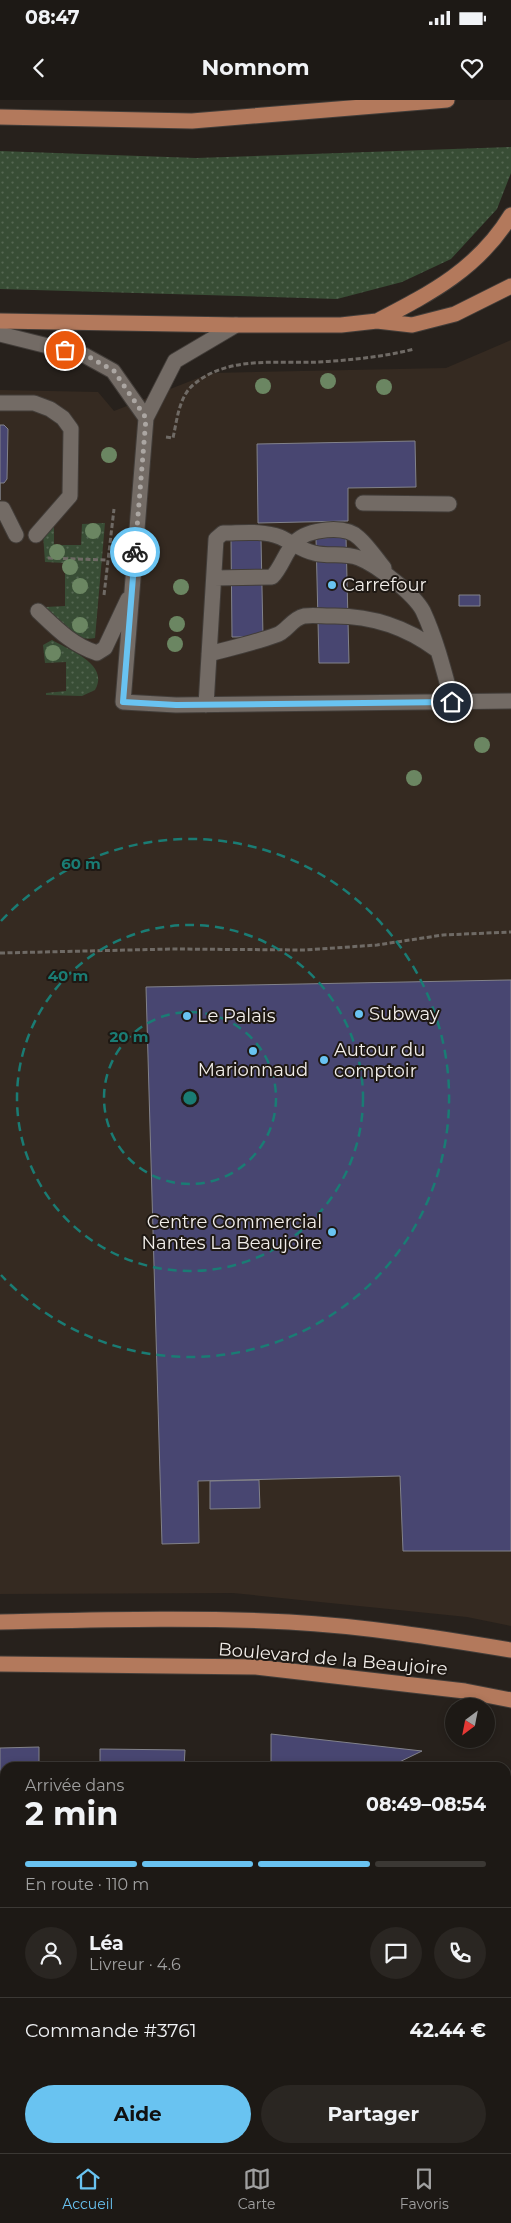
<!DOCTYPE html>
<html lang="fr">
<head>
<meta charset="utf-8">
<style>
	:root { --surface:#1d1915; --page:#2a2622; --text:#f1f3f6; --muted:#a0a0a0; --line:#3b3834; --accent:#69c3f1 }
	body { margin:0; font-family:Montserrat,sans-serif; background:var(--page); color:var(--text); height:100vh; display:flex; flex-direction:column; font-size:19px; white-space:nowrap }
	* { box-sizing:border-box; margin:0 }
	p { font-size:16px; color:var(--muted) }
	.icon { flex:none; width:28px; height:28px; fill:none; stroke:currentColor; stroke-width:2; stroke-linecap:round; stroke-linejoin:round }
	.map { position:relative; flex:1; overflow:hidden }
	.details { position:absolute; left:0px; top:1662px; width:511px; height:391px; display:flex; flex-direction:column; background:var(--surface); border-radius:15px 15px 0 0; box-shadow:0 2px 8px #0003,0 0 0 1px var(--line) }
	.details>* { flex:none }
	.needle { width:32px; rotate:212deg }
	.fabs { position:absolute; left:445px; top:1598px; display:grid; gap:10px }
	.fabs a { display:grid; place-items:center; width:50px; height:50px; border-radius:50%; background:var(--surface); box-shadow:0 2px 8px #0003,0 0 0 1px var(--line); font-size:25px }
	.pin { position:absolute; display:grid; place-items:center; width:42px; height:42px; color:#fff; margin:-21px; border:2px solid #fff; border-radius:50%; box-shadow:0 1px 5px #0007 }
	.courier { position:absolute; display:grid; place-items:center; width:50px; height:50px; margin:-25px; border:4px solid #69c3f1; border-radius:50%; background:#fff; color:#222; box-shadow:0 1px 6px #0007 }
	.summary em { font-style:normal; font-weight:700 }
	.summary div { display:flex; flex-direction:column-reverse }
	.summary { display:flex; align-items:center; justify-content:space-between; height:85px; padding:0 25px }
	h1 { font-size:32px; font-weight:700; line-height:38px }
	.bar { display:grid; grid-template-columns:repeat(4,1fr); gap:8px 5px; align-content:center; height:60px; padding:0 25px }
	.bar i { height:6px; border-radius:4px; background:var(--line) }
	.bar .current { background:var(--accent) }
	.bar p { grid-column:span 4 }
	.line { display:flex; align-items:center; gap:12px; padding:0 25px; border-top:1px solid var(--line) }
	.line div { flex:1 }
	.round { display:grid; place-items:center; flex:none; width:52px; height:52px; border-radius:26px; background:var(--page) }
	.action { display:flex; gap:10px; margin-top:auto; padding:10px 25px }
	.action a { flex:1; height:58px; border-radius:30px; background:var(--accent); color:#111; font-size:20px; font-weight:700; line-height:58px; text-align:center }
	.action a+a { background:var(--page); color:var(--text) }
	.status { display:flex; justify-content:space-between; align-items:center; height:35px; padding:0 25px; background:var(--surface); direction:ltr }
	.status svg { height:14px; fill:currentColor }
	header { display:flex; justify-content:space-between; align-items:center; height:65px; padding:0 25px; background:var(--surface); font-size:22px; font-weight:700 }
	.tab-bar { display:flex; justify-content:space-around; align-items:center; height:70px; border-top:1px solid var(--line); background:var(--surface); font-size:14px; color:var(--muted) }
	.tab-bar a { display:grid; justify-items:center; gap:2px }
	.tab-bar .current { color:var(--accent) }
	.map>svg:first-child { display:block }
	.built { fill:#352a21 }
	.grass { fill:url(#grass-dots) }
	.forest { fill:url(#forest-firs) }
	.building { fill:#484671; stroke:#82828a }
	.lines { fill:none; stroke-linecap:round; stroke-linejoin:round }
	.minor-casing { stroke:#423d39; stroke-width:17 }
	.major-casing { stroke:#423d39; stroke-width:17 }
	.path { stroke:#6f6a65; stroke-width:3; stroke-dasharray:5 2.5; stroke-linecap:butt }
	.minor { stroke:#736b65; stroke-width:15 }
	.major { stroke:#b3795c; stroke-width:15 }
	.tree { fill:#6b8662 }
	.done { stroke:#aba6a2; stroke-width:5; stroke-dasharray:0 9 }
	.route { stroke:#69c3f1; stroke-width:6 }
	.ring { fill:none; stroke:#1a7c74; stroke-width:2.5; stroke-dasharray:9 6 }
	.poi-dot { fill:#69c3f1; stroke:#1e1813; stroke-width:2 }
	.labels { text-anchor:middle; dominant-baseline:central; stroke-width:4; stroke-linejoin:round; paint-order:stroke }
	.poi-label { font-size:18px; fill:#f2eeea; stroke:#1e1813; text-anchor:start }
	.street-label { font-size:18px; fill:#f2eeea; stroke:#1e1813 }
	.centre { fill:#1a7c74; stroke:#1e1813; stroke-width:2.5 }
	.ring-label { font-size:15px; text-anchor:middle; font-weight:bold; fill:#1a7c74; stroke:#1e1813; stroke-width:4; stroke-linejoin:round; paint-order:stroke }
</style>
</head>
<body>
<div class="status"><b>08:47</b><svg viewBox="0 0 49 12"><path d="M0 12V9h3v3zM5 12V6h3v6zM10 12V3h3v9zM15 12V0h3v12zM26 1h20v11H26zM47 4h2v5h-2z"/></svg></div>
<header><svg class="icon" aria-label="back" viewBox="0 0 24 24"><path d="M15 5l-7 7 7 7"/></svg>Nomnom<svg class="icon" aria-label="heart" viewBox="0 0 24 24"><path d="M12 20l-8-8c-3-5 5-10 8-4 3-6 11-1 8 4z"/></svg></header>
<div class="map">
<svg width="511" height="2053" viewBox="0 0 511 2053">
	<defs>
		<pattern id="grass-dots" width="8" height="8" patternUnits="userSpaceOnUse" patternTransform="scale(1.25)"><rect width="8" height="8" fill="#384d35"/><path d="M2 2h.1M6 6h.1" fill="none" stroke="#556752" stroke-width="1.8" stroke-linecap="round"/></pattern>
		<pattern id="forest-firs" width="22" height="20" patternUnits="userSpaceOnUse" patternTransform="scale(1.25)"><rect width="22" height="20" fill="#30522d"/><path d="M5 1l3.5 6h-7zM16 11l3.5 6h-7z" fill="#4e6b4c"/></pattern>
	</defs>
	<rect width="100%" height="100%" fill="#27211c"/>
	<path class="built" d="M 511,240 L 511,1526 L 467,1517 L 233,1493 L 0,1494 L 0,290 L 98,292 L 114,311 L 211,273 L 446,268 Z"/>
	<path class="grass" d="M 511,47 L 511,73 L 497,109 L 451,159 L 402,182 L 337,199 L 0,189 L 0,51 L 196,58 Z
		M 54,423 L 54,445 L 81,445 L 82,424 L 105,423 L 95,538 C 75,543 56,522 45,507 L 65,506 L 65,463 L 45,462 L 43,434 Z
		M 52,540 C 69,550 110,564 95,590 L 82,596 L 46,595 L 46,593 L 66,591 L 66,562 L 45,563 L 43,545 Z"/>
	<path class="forest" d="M 506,1888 C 511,1901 511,1940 506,1954 Z
		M 142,2049 L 378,2049 L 378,2053 L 134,2053 Z"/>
	<path class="building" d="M 0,325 L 4,325 L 8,329 L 7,379 L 4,383 L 0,383 L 0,400 Z
		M 415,341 L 416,387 L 348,388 L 348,421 L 258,423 L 257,344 Z
		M 346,437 L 349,563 L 319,563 L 316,438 Z
		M 231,439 L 261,439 L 263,537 L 232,537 Z
		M 459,495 L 480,495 L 480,506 L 459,506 Z
		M 508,880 L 511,880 L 511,1451 L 403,1451 L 400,1376 L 198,1381 L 199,1443 L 162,1444 L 146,887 Z
		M 259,1380 L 260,1408 L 210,1409 L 210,1381 Z
		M 271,1634 L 422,1651 L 387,1668 L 271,1668 Z
		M 39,1647 L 39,1668 L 5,1668 L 5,1803 L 0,1803 L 0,1648 Z
		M 100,1649 L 185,1650 L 184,1668 L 100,1668 Z
		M 5,1963 L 5,2049 L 121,2049 L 113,2053 L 0,2053 L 0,1966 Z
		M 399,2049 L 441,2049 L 440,2052 L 405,2053 L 399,2051 Z"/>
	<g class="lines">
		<g class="minor-casing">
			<path id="minor" d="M 236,225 L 175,261 L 146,318 L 123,602 L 176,605 L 511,601
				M 0,234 L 84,255 L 113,271 L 146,318
				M 0,303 L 34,303 L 50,309 L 63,318 L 71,329 L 70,396 L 36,435
				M 363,403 L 449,404
				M 0,409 L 3,409 L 16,435
				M 214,478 L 272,477 C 282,467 285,452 295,442 C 308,429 345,424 359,438 C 368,446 376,458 384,468
				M 38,511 C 56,528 72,545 97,553 L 105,548 L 128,499
				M 209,554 C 231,548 254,543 276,535 C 287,532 291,519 304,516 C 312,515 322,516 330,516 C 371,515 405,526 437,550
				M 206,605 L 216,439 L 223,433 C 241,433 262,430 280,437 C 291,442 301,450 314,453 C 329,457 344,452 359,458 C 377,465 414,494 423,511 C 436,539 444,571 452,601
				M 506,1768 L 511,1765"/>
		</g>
		<g class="major-casing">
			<path id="major" d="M 0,17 L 192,21 L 447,0
				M 0,221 L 236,225 L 341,225 L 377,221 L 412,225 L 455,214 L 511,186
				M 377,221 C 431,193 478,169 511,115
				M 0,1522 C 96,1520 193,1517 289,1522 C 363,1526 438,1538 511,1550
				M 0,1564 L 256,1567 L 465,1591 L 511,1600"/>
		</g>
		<path class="path" d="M 166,337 L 173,338 C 177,320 179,297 193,285 C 228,255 277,264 319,262 C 351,260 383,257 414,249
			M 48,458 L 108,460
			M 104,495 L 114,409
			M 0,853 L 172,849 L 305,850 L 377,845 L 443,835 L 511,832"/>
		<use href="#minor" class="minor"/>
		<use href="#major" class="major"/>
	</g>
	<g class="tree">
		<circle cx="328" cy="281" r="8"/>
		<circle cx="263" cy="286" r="8"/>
		<circle cx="384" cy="287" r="8"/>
		<circle cx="109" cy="355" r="8"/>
		<circle cx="93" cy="431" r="8"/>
		<circle cx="57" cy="452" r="8"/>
		<circle cx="70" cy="467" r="8"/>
		<circle cx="80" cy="486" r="8"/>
		<circle cx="181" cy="487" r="8"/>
		<circle cx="177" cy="524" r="8"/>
		<circle cx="80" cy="525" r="8"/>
		<circle cx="175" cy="544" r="8"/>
		<circle cx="53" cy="553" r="8"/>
		<circle cx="482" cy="645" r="8"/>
		<circle cx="414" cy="678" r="8"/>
	</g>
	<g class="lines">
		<path class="done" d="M 65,250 L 84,254 L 114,271 L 146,318 L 135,452"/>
		<path class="route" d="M 135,452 L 123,602 L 176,605 L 452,602"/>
	</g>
	<g class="ring">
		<circle cx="190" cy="998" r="86"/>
		<circle cx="190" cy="998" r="173"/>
		<path d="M1 821A259 259 0 1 1 1 1175"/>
	</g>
	<g class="poi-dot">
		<circle cx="332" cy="485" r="5"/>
		<circle cx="359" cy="914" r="5"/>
		<circle cx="187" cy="916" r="5"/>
		<circle cx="253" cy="951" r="5"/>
		<circle cx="324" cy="960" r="5"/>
		<circle cx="332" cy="1132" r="5"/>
	</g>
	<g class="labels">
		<g class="poi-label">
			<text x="342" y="485">Carrefour</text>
			<text x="369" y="914">Subway</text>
			<text x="197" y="916">Le Palais</text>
			<text x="334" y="950">Autour du<tspan x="334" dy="21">comptoir</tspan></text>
			<text x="253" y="970" text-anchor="middle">Marionnaud</text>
			<text x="322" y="1122" text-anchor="end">Centre Commercial<tspan x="322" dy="21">Nantes La Beaujoire</tspan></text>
		</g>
		<g class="street-label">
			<text transform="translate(333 1559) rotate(5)">Boulevard de la Beaujoire</text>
		</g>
	</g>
	<circle cx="190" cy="998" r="8" class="centre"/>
	<g class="ring-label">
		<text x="81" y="769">60 m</text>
		<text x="68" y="881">40 m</text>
		<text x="129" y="942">20 m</text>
	</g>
</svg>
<div class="fabs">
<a><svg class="needle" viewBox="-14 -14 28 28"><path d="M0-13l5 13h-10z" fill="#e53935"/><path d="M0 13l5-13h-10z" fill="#a0a0a0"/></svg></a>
</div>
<div class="pin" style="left:65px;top:250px;background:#ea580c"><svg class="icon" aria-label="bag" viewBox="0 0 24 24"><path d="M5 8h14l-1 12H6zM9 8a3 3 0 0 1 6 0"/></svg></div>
<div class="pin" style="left:452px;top:602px;background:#1f2937"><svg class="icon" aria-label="home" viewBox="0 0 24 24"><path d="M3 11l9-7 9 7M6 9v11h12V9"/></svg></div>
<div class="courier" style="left:135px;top:452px"><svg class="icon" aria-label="bike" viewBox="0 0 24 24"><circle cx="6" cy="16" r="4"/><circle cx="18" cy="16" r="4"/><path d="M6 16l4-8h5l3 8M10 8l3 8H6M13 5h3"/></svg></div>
<section class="details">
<div class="summary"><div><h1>2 min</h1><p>Arrivée dans</p></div><em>08:49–08:54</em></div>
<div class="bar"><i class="current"></i><i class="current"></i><i class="current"></i><i></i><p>En route · 110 m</p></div>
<div class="line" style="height:90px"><a class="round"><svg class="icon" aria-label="person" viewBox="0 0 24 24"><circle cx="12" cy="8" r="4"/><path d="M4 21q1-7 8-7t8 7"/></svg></a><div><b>Léa</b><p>Livreur · 4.6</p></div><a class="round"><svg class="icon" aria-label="chat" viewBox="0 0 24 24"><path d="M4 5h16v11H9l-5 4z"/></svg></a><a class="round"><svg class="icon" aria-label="phone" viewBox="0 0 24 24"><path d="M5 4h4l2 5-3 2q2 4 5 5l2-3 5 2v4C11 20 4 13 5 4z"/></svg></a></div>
<div class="line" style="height:65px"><div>Commande #3761</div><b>42.44 €</b></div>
<div class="action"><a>Aide</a><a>Partager</a></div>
</section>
</div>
<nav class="tab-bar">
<a class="current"><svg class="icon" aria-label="home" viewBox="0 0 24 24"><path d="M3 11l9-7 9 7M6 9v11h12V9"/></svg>Accueil</a>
<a><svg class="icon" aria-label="map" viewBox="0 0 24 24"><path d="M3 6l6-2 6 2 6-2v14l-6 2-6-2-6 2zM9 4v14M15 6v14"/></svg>Carte</a>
<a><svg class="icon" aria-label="saved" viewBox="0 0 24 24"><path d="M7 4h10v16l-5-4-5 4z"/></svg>Favoris</a>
</nav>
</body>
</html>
